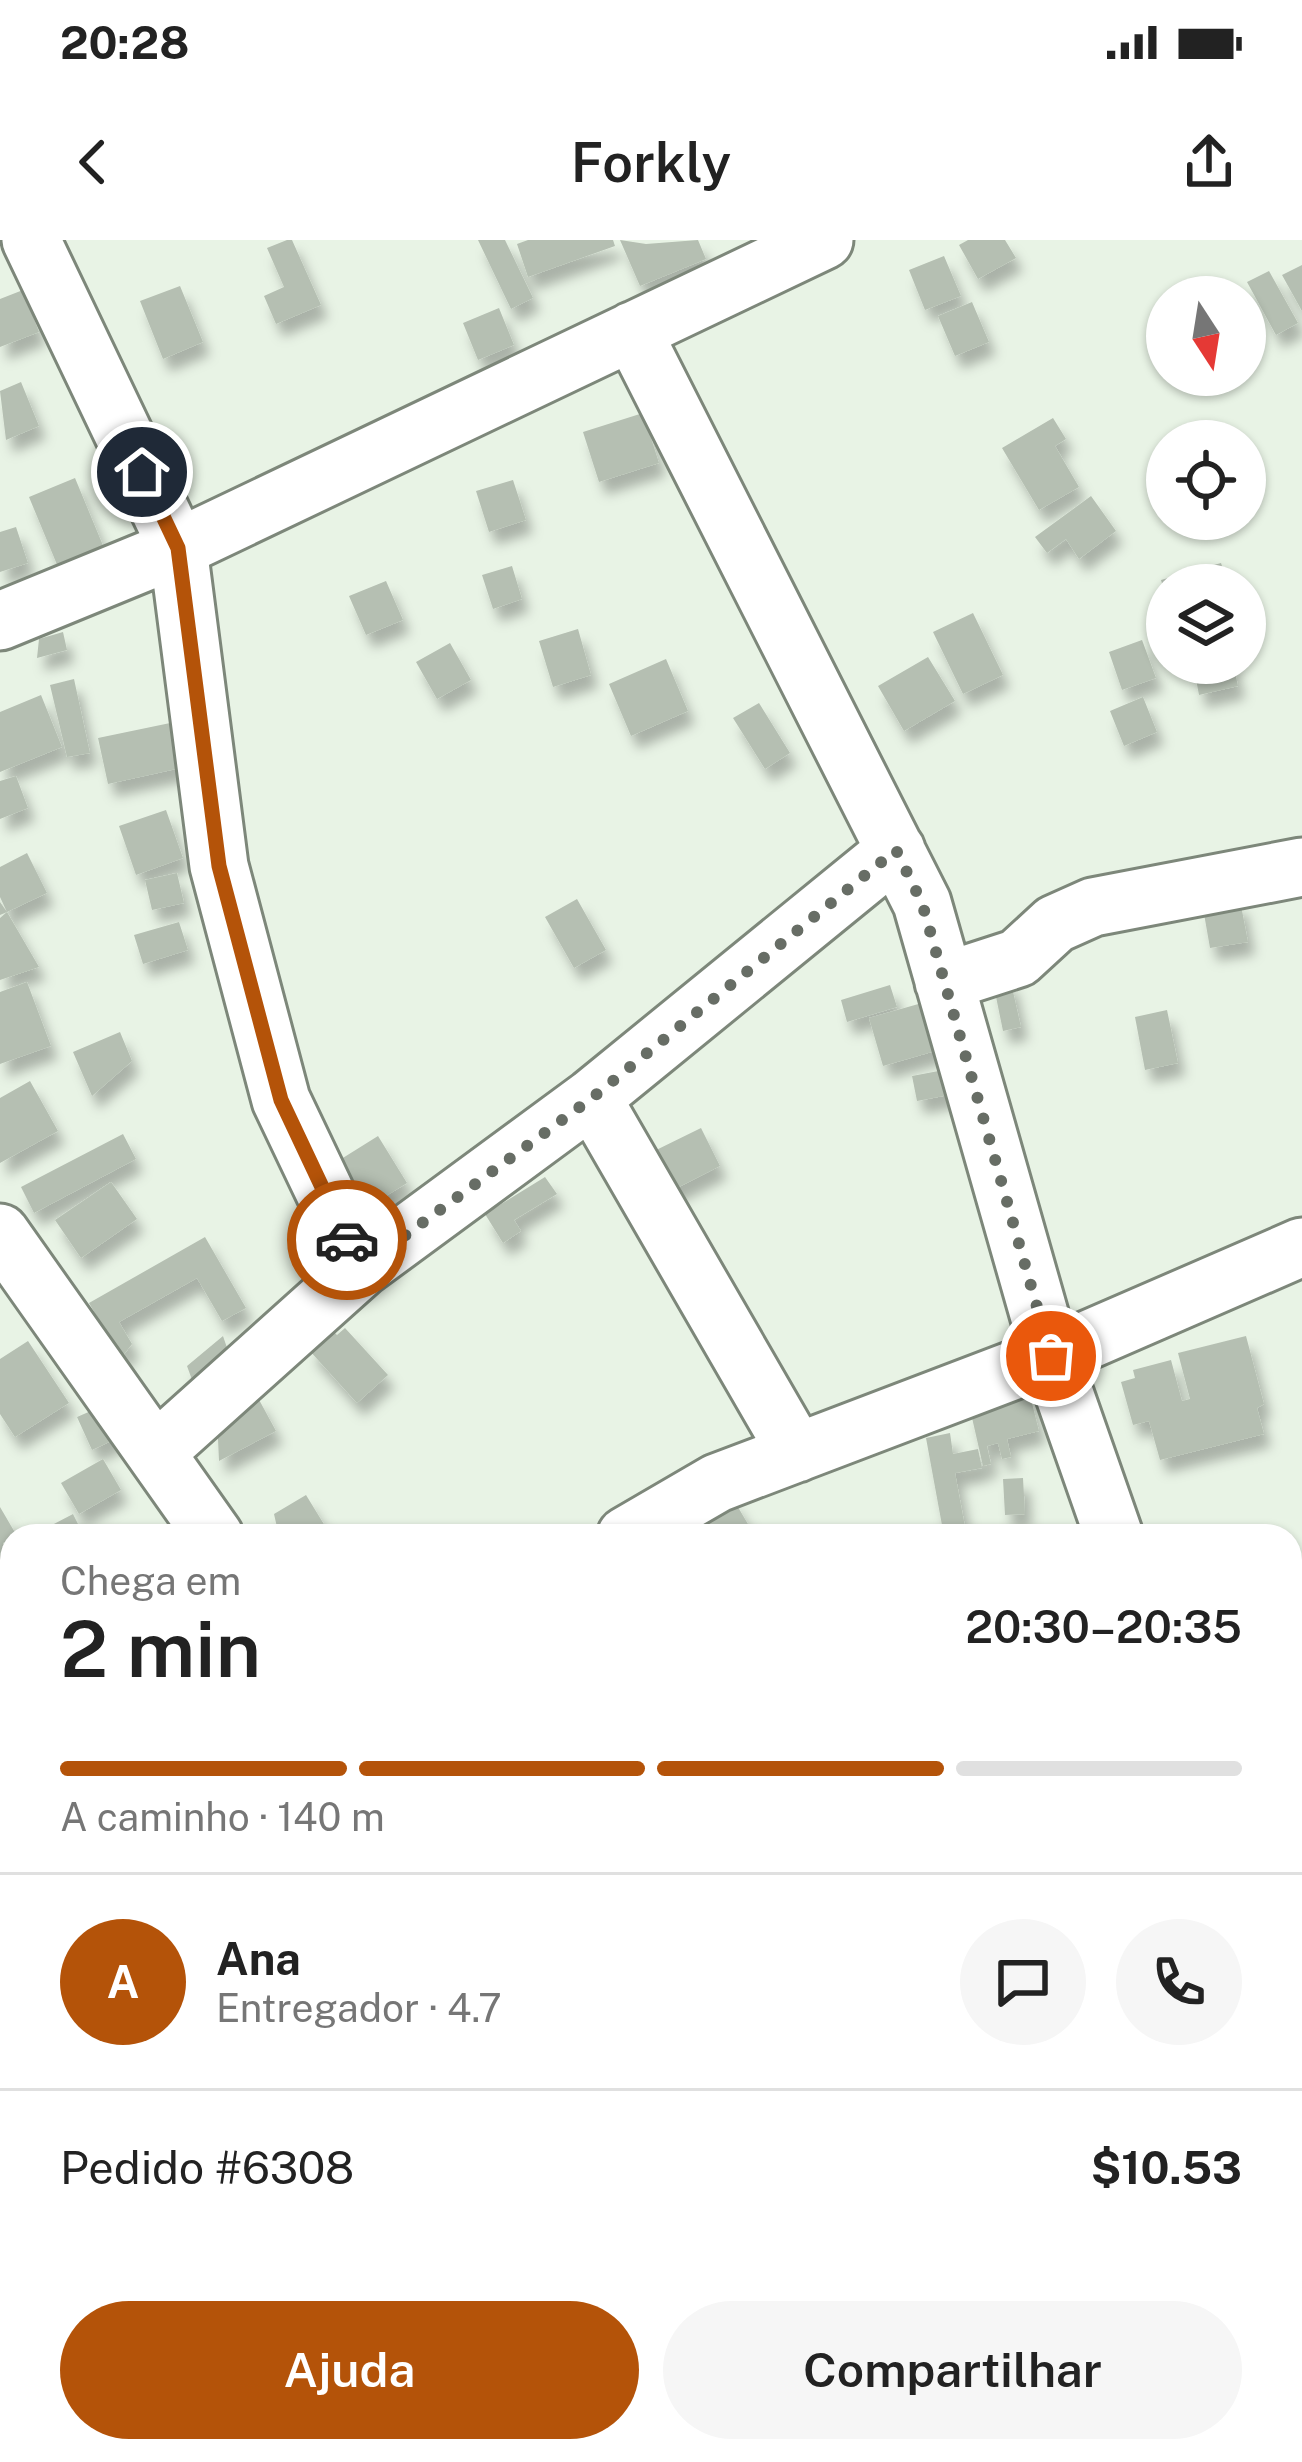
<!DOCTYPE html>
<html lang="pt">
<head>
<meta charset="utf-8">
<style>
	:root { --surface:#fff; --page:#f6f6f6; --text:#222; --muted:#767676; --line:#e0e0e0; --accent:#b45309 }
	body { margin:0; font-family:"Public Sans",sans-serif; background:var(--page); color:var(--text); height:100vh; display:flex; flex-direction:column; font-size:45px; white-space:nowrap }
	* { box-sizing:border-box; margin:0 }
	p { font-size:39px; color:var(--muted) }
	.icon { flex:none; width:66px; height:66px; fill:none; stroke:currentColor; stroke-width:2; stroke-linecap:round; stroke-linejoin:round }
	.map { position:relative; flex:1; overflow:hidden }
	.side { position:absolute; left:0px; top:1284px; width:1302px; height:939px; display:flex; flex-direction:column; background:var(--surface); border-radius:36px 36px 0 0; box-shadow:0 3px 9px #0004 }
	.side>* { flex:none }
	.needle { width:78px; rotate:168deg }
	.controls { position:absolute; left:1146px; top:36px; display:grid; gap:24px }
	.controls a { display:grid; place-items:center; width:120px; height:120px; border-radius:50%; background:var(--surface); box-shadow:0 3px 9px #0004; font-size:60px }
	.pin { position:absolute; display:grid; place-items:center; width:102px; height:102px; color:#fff; margin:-51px; border:6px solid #fff; border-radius:50%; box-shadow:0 3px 12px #0007 }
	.courier { position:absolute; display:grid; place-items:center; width:120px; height:120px; margin:-60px; border:9px solid #b45309; border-radius:50%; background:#fff; color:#222; box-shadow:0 3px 15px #0007 }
	.summary em { font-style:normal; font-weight:600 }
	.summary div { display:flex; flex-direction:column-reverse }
	.summary { display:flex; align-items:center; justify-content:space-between; height:204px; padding:0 60px }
	h1 { font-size:78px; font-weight:600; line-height:90px }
	.bar { display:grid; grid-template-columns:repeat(4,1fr); gap:18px 12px; align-content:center; height:144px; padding:0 60px }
	.bar i { height:15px; border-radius:9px; background:var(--line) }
	.bar .active { background:var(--accent) }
	.bar p { grid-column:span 4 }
	.line { display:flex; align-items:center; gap:30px; padding:0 60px; border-top:3px solid var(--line) }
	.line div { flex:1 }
	.round { display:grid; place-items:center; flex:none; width:126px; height:126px; border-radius:63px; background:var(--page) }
	.button { display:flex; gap:24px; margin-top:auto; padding:24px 60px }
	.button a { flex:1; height:138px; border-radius:72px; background:var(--accent); color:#fff; font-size:48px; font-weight:600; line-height:138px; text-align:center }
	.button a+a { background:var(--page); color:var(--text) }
	.status { display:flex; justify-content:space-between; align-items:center; height:84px; padding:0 60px; background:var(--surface); direction:ltr }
	.status svg { height:33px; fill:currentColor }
	header { display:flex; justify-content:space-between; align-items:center; height:156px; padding:0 60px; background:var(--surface); font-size:54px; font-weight:600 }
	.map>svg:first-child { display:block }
	.building { fill:#b5bfb2; filter:url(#shadow) }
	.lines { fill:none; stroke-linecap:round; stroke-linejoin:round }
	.minor-casing { stroke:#7d877a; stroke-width:63 }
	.minor { stroke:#fff; stroke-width:57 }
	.done { stroke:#676d65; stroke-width:12; stroke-dasharray:0 21.6 }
	.route { stroke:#b45309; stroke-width:15 }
</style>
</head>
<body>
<div class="status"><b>20:28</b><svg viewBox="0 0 49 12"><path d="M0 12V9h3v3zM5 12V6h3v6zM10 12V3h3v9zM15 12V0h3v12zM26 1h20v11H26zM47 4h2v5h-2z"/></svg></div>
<header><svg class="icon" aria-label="back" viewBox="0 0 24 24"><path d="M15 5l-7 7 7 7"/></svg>Forkly<svg class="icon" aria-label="share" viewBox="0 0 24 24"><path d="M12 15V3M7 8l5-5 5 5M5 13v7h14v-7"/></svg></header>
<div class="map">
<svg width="1302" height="2222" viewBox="0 0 1302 2222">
	<defs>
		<filter id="shadow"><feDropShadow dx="7" dy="13" stdDeviation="6" flood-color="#0004"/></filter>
	</defs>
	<rect width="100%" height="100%" fill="#e8f3e5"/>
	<path class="building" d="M 287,0 L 292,0 L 321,65 L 276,84 L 264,56 L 284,47 L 267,8 Z
		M 478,0 L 505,0 L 533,58 L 511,69 Z
		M 528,0 L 613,0 L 615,6 L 528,37 L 517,4 Z
		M 620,0 L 646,4 L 698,0 L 706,19 L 640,46 Z
		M 968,0 L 1005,0 L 1016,18 L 978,39 L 959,5 Z
		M 944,16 L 961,56 L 925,70 L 909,30 Z
		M 1302,25 L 1302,71 L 1282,35 Z
		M 1269,31 L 1298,83 L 1276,95 L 1247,42 Z
		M 180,46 L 203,102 L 163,119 L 140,61 Z
		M 23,50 L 39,92 L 0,107 L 0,59 Z
		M 972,62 L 989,102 L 955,116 L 938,76 Z
		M 499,68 L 514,105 L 478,120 L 463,83 Z
		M 21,142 L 39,186 L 6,200 L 0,151 Z
		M 643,173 L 659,223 L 599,242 L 583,192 Z
		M 1053,178 L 1066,199 L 1055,206 L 1079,247 L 1039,270 L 1002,208 Z
		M 75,238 L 104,308 L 58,327 L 29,257 Z
		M 513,240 L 526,280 L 489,292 L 476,251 Z
		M 1091,256 L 1116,291 L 1079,319 L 1066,299 L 1047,313 L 1035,297 Z
		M 16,287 L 28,323 L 0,332 L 0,292 Z
		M 1221,323 L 1228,345 L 1167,345 L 1166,356 L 1161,340 Z
		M 512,326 L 522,359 L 493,369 L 482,335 Z
		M 386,341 L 403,380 L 366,395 L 349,356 Z
		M 973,373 L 1003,435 L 963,454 L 933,392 Z
		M 578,389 L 591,435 L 553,447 L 539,401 Z
		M 63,392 L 67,410 L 37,418 L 39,399 Z
		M 1142,400 L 1156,438 L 1122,450 L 1109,412 Z
		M 450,403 L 471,440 L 437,459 L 416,422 Z
		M 928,417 L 955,461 L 904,491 L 878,446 Z
		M 666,419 L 688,471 L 631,496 L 609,444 Z
		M 1193,423 L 1233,423 L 1238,446 L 1199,455 Z
		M 74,439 L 90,513 L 67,517 L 50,445 Z
		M 41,455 L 62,507 L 0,532 L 0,472 Z
		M 1143,457 L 1157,492 L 1124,506 L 1110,471 Z
		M 759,463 L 790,513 L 765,529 L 733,478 Z
		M 175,482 L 185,527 L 108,544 L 98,498 Z
		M 16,536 L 28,568 L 0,579 L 0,541 Z
		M 166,570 L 183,618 L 136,635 L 119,586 Z
		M 27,613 L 47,653 L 7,672 L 0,675 L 0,662 L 7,672 L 0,657 L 0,627 Z
		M 177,633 L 184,663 L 152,670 L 145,640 Z
		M 577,659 L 606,710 L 574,728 L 545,677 Z
		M 1240,660 L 1248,702 L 1210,708 L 1203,668 Z
		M 7,672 L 39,727 L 0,740 L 0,678 Z
		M 179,682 L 188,710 L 143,724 L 134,695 Z
		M 1010,738 L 1021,787 L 1003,791 L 993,742 Z
		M 27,742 L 51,806 L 0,824 L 0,752 Z
		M 890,745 L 897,767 L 847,782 L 841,760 Z
		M 929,761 L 942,809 L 883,826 L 869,778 Z
		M 1167,770 L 1178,823 L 1145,830 L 1135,777 Z
		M 120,792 L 132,821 L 92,856 L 73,812 Z
		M 949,829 L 954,854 L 917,861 L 912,836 Z
		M 30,841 L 58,891 L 0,923 L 0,858 Z
		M 701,888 L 720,926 L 665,954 L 646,915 Z
		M 123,894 L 136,919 L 34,973 L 21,947 Z
		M 378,896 L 407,943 L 368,967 L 338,921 Z
		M 545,937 L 557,954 L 514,980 L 521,991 L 503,1003 L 485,974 Z
		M 111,942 L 137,979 L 81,1018 L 55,980 Z
		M 205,997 L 246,1068 L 222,1081 L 197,1038 L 119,1082 L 132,1104 L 121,1118 L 89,1063 Z
		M 324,1082 L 337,1095 L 345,1088 L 388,1135 L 357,1163 L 309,1110 Z
		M 223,1096 L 236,1134 L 195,1148 L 187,1126 Z
		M 1246,1096 L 1264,1164 L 1257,1168 L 1264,1194 L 1160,1220 L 1149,1181 L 1133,1185 L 1121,1142 L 1135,1138 L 1133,1130 L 1171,1120 L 1182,1161 L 1190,1159 L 1178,1113 Z
		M 28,1101 L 69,1163 L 15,1197 L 0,1174 L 0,1119 Z
		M 1030,1155 L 1039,1191 L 1007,1199 L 1011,1217 L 1002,1219 L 998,1203 L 987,1206 L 991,1224 L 983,1226 L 970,1169 Z
		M 257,1156 L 276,1191 L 219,1221 L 217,1177 Z
		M 107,1164 L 122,1196 L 92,1210 L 77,1177 Z
		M 950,1193 L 953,1214 L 978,1209 L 982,1228 L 955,1233 L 966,1292 L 995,1288 L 997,1296 L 944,1296 L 926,1198 Z
		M 103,1219 L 121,1250 L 79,1274 L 61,1243 Z
		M 1023,1238 L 1025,1274 L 1005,1275 L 1003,1239 Z
		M 306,1255 L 325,1286 L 307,1296 L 279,1296 L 274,1274 Z
		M 732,1257 L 755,1296 L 672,1296 Z
		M 0,1267 L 17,1296 L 3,1303 L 8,1317 L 0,1322 Z
		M 73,1274 L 84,1296 L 57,1296 L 52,1285 Z
		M 0,1374 L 12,1396 L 12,1421 L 0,1427 Z
		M 1290,1864 L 1302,1943 L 1302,1955 L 1290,1959 Z
		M 1302,1994 L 1302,2022 L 1290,2024 L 1290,1997 Z
		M 12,2086 L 12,2148 L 11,2148 L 0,2117 L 0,2091 Z
		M 1301,2100 L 1302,2145 L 1290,2147 L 1290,2101 Z
		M 102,2211 L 121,2211 L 123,2222 L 84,2222 L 82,2215 Z
		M 228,2211 L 293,2211 L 296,2222 L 231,2222 Z
		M 305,2211 L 353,2211 L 354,2212 L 330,2222 L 309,2222 Z
		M 626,2211 L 675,2211 L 675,2212 L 630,2222 Z
		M 744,2211 L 794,2211 L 797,2222 L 746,2222 Z
		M 1091,2211 L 1157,2211 L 1168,2222 L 1092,2222 Z"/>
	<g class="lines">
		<g class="minor-casing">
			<path id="minor" d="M 31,0 L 178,308 L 219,626 L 281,860 L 361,1028
				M 632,91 L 922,663 L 1051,1116 L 1114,1296
				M 0,381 L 178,308 L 824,0
				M 944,742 L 1018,718 L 1055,684 L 1093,667 L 1302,627
				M 592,858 L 797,1213
				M 0,993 L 214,1296
				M 156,1212 L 361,1028 L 592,858 L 896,610
				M 626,1296 L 717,1243 L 1051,1116 L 1302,1007
				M 1290,1373 L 1302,1372
				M 0,1439 L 12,1432
				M 0,1596 L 12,1622
				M 1290,1807 L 1302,1846
				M 188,2211 L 191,2222
				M 598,2211 L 601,2222"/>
		</g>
		<use href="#minor" class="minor"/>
	</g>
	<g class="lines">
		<path class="done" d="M 347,1000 L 361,1028 L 592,858 L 896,610 L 922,663 L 1051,1116"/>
		<path class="route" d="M 142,232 L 178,308 L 219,626 L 281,860 L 347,1000"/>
	</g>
</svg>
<div class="controls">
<a><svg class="needle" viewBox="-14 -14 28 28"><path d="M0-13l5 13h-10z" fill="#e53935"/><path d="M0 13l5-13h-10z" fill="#767676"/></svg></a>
<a><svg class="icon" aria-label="locate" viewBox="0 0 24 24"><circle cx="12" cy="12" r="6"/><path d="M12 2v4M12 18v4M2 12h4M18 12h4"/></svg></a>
<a><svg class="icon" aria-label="layers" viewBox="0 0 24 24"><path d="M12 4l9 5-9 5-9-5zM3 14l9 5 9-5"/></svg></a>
</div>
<div class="pin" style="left:1051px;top:1116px;background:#ea580c"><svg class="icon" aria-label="bag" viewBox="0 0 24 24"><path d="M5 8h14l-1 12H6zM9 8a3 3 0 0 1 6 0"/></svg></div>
<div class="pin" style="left:142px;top:232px;background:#1f2937"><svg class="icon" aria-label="home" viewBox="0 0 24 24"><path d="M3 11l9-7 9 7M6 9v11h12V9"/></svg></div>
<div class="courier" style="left:347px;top:1000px"><svg class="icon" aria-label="car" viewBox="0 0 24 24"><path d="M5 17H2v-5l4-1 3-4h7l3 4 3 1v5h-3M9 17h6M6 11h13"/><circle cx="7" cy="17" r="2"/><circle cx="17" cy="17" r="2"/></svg></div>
<section class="side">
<div class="summary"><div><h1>2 min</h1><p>Chega em</p></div><em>20:30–20:35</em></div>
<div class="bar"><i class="active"></i><i class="active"></i><i class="active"></i><i></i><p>A caminho · 140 m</p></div>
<div class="line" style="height:216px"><b class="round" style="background:var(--accent);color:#fff">A</b><div><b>Ana</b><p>Entregador · 4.7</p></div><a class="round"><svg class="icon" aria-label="chat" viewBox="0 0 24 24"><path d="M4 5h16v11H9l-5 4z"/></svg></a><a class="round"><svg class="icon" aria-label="phone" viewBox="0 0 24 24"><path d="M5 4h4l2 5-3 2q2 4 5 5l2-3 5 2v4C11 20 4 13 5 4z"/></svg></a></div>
<div class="line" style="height:156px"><div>Pedido #6308</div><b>$10.53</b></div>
<div class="button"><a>Ajuda</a><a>Compartilhar</a></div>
</section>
</div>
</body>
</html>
